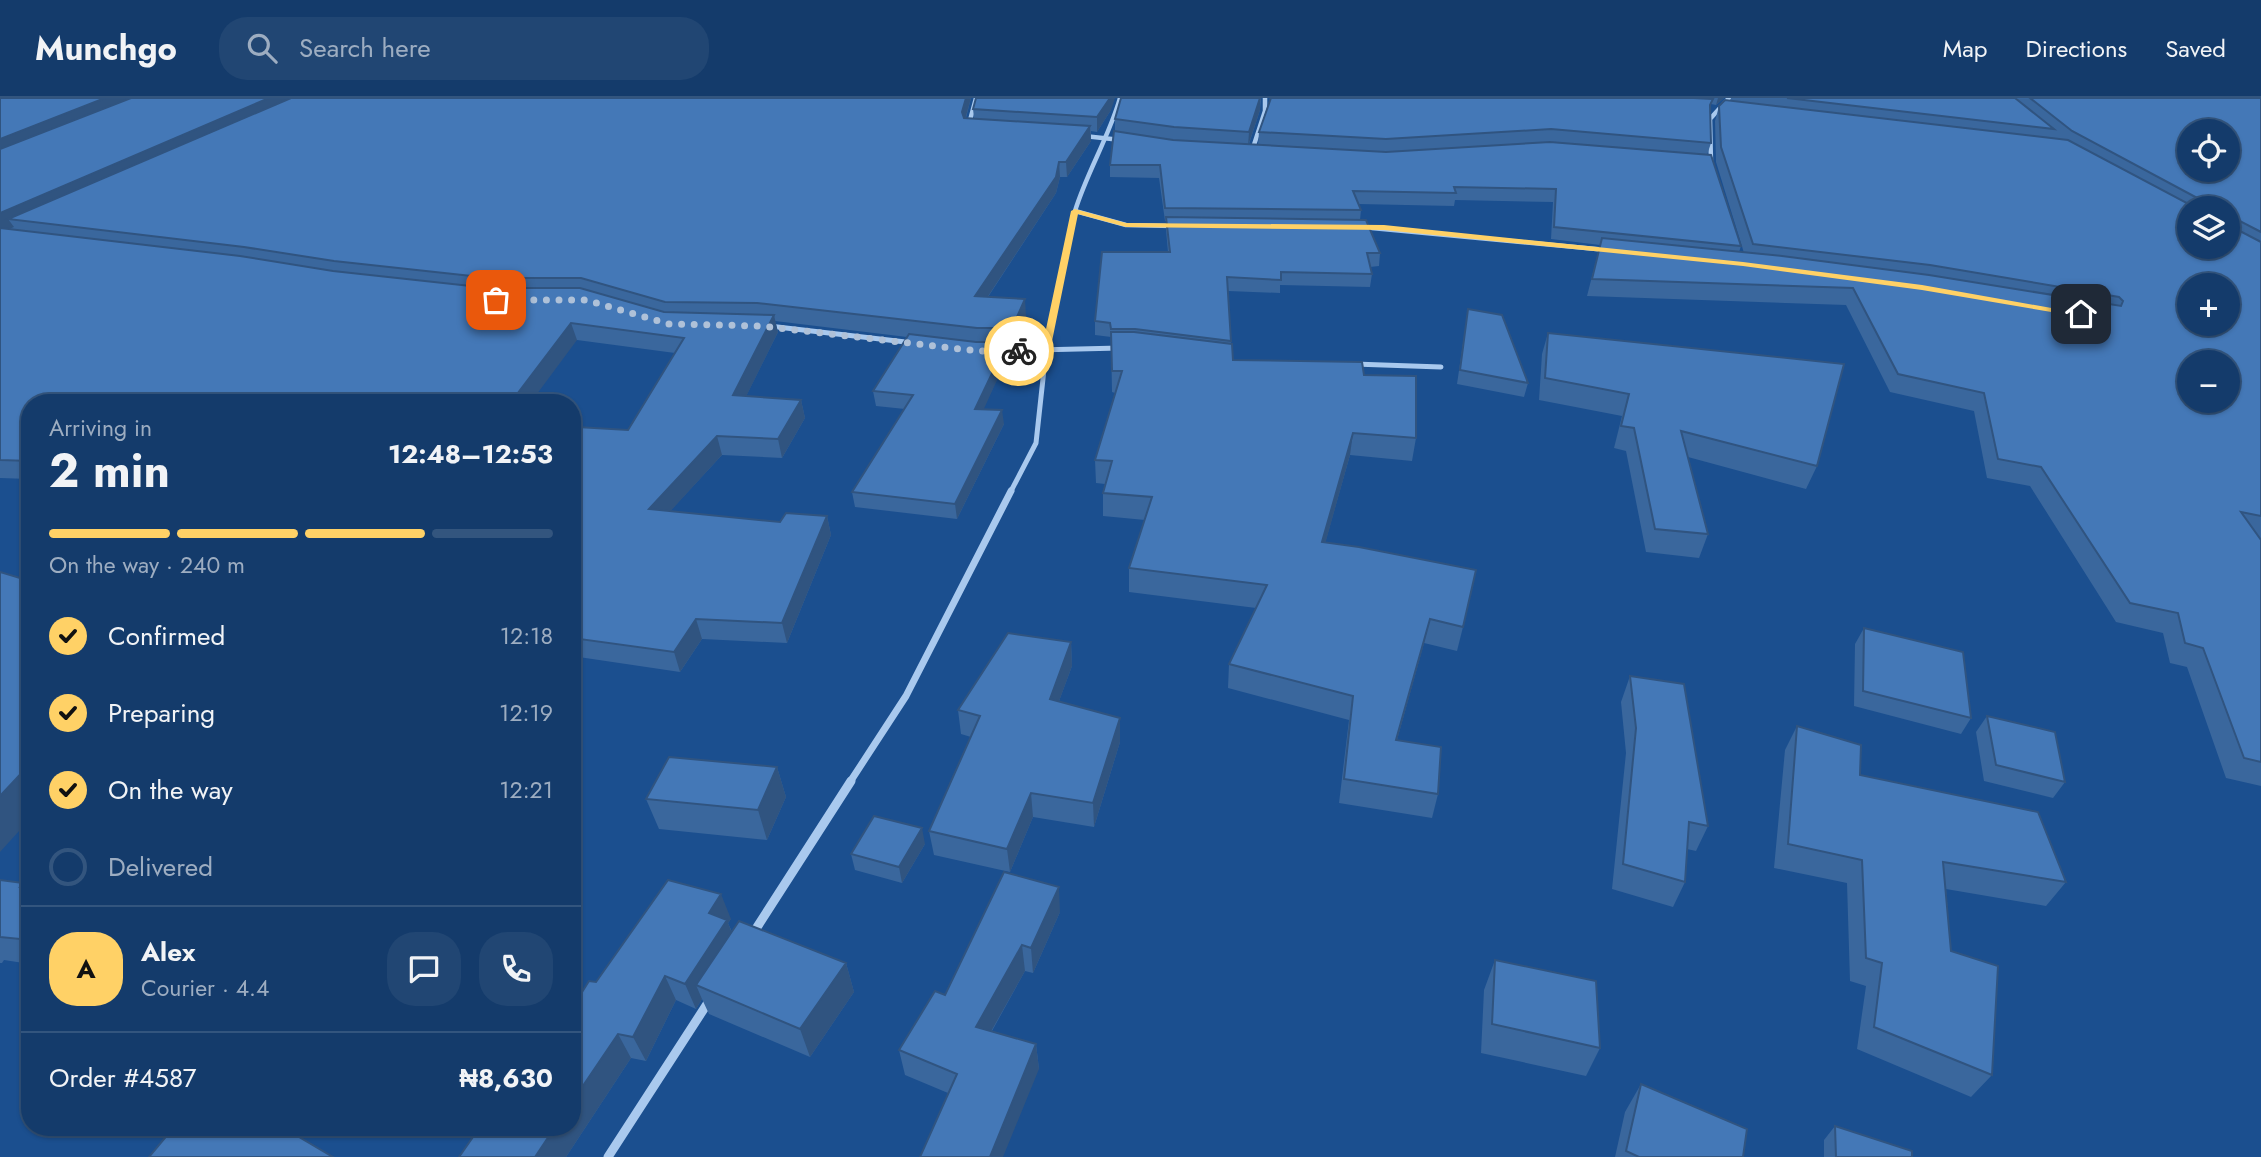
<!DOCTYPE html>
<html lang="en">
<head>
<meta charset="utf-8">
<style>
	:root { --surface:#143b6b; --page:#214673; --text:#f1f3f6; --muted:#9dadc1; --line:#33557e; --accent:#ffd166 }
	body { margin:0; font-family:Jost,sans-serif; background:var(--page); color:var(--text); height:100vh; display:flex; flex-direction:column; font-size:26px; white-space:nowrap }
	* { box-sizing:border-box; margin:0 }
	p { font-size:23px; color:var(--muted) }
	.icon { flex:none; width:38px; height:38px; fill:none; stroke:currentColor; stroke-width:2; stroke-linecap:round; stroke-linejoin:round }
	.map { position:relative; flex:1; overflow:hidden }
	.drawer { position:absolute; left:21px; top:296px; width:560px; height:742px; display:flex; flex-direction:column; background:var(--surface); border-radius:28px; box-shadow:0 2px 5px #0004,0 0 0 2px var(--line) }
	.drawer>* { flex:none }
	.fabs { position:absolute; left:2177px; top:21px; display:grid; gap:14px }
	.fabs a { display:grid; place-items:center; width:63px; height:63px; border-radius:50%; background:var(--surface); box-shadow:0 2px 5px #0004,0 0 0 2px var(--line); font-size:35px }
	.pin { position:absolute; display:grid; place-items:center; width:60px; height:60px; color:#fff; margin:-30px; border-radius:14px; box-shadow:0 4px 10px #0006 }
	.courier { position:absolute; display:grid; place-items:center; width:70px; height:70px; margin:-35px; border:5px solid #ffd166; border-radius:50%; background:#fff; color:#222; box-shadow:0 2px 9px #0007 }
	.head em { font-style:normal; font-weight:700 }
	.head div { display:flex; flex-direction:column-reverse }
	.head { display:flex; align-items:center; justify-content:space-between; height:119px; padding:0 28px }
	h1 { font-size:46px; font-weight:700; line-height:52px }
	.bar { display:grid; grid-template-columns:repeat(4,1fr); gap:10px 7px; align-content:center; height:84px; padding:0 28px }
	.bar i { height:9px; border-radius:5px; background:var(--line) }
	.bar .active { background:var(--accent) }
	.bar p { grid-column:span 4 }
	.line { display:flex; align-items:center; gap:18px; padding:0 28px; border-top:2px solid var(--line) }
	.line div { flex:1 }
	.round { display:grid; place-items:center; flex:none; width:74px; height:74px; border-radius:28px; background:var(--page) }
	ol { padding:0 28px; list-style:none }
	li { display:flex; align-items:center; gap:21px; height:77px }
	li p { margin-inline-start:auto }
	li .icon { padding:7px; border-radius:50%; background:var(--accent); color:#111; stroke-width:4 }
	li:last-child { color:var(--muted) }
	li i { width:38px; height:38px; border:4px solid var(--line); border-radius:50% }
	header { display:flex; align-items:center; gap:42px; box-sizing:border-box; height:98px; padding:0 35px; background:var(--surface); border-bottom:2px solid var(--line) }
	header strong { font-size:33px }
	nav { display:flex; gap:38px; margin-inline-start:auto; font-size:24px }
	.search { width:490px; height:63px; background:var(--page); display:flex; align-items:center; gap:18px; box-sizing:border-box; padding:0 24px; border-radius:28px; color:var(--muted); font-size:26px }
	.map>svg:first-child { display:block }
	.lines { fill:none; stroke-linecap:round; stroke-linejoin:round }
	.street-far3 { stroke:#a9c9ee; stroke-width:4.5 }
	.street-far2 { stroke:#a9c9ee; stroke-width:5 }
	.street-far1 { stroke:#a9c9ee; stroke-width:7 }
	.street { stroke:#a9c9ee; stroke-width:9 }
	.wall { fill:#3a679d }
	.shaded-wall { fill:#305480 }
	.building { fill:#4478b7; stroke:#305480; stroke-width:2; fill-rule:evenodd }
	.route { fill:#ffd166 }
	.done { stroke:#afc1d8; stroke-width:7; stroke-dasharray:0 12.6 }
</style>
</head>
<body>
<header>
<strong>Munchgo</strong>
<div class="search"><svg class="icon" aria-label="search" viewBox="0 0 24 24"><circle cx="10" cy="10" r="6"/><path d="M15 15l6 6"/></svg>Search here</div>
<nav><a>Map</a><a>Directions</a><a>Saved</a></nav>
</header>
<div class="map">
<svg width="2261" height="1059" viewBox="0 0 2261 1059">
	<rect width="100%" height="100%" fill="#1b4f8f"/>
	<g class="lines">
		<path class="street-far3" d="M 969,26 L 976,0
			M 1084,38 L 1121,42
			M 1252,53 L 1265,13 L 1265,0
			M 1711,65 L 1710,21 L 1729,0
			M 1075,113 L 1126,127 L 1174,128
			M 1361,129 L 1607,152
			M 1063,172 C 1067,153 1069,132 1075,113 C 1087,74 1109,39 1120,0"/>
		<path class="street-far2" d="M 769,228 L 914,245
			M 999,253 L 1120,250
			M 1354,266 L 1441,269
			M 1010,395 L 1036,345 L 1046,253 L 1063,171"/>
		<path class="street-far1" d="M 850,684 L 906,598 L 1011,393"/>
		<path class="street" d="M 752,837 L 851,683
			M 608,1059 L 709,903"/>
	</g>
	<path class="wall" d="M 0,0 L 971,0 L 966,20 L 974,20 L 973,11 L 1111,12 L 1097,34 L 1091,33 L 1091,43 L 1067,79 L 1060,79 L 1056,95 L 988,199 L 1026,218 L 1013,247 L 1007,247 L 1008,258 L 983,311 L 1004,326 L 957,421 L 855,409 L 852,394 L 905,311 L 876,308 L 873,293 L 907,239 L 775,223 L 778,234 L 746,298 L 801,302 L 805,320 L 782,360 L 722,357 L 670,413 L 780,424 L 827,418 L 831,437 L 787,545 L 702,541 L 680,574 L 572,558 L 572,335 L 628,332 L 675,255 L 577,242 L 30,304 L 30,381 L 0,380 Z
		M 1121,0 L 1261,0 L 1260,12 L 1249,46 L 1258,47 L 1259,34 L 1270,0 L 1724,0 L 1716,7 L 1711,6 L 1710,11 L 1711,45 L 1707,57 L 1741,148 L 1739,154 L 1744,155 L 1716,64 L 1715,23 L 1719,8 L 1730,3 L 1731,0 L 2261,0 L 2261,688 L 2226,680 L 2187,569 L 2170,565 L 2163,535 L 2116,524 L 2030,388 L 1987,380 L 1974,313 L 1890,294 L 1846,207 L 1587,198 L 1600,147 L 1551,141 L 1553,104 L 1455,102 L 1454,108 L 1358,106 L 1361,112 L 1360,122 L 1380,155 L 1379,168 L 1370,169 L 1372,176 L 1370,189 L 1280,187 L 1280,195 L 1228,193 L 1231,246 L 1233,262 L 1364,277 L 1416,340 L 1412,363 L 1350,357 L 1325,445 L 1463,529 L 1457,553 L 1424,545 L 1397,642 L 1438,696 L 1432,720 L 1339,705 L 1349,622 L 1228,590 L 1229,566 L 1256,510 L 1129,494 L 1129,470 L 1145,422 L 1103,418 L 1103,395 L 1105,386 L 1096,385 L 1095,362 L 1115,295 L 1112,294 L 1111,239 L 1095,237 L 1095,223 L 1168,154 L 1166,132 L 1166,123 L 1165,123 L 1159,80 L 1110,79 L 1110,67 L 1115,34 L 1115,21 Z
		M 1468,211 L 1528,285 L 1524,299 L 1457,286 Z
		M 1548,235 L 1817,368 L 1806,391 L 1688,359 L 1708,436 L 1699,460 L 1646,454 L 1626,353 L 1614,350 L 1622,318 L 1539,302 L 1542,256 Z
		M 1864,530 L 1971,620 L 1961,636 L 1854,608 L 1855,546 Z
		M 1071,544 L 1072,568 L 1059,603 L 1120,644 L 1094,729 L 1033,719 L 1010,774 L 934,757 L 929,733 L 971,639 L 961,636 L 958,612 Z
		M 1630,578 L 1708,728 L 1696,753 L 1687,751 L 1685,784 L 1673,809 L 1612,791 L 1626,655 L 1621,604 Z
		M 1987,618 L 2065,684 L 2053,700 L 1984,683 L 1976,634 Z
		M 1797,628 L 1860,677 L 2066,784 L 2046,808 L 1946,791 L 1951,853 L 1992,977 L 1971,999 L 1857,951 L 1866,888 L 1850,883 L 1847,785 L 1774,770 L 1785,652 Z
		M 777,669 L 786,699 L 767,742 L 659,731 L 646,701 Z
		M 925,746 L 902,785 L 855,772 L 851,756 Z
		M 0,782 L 30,790 L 30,866 L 4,862 L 2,865 L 0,865 Z
		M 1060,814 L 1033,875 L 1025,873 L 992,933 L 1036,946 L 1039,971 L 948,995 L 905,977 L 899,952 L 945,897 Z
		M 731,821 L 728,825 L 732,834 L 846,865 L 854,894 L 810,959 L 709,916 L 702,901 L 696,911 L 676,902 L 646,963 L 631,960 L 566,1059 L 459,1059 L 572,1029 L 596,884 Z
		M 1495,862 L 1600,950 L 1586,978 L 1481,955 L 1484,892 Z
		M 1641,986 L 1743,1059 L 1615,1059 L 1625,1014 Z
		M 1835,1028 L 1912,1059 L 1824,1059 L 1824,1042 Z"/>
	<path class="shaded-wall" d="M 105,0 L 148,0 L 0,60 L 0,41 Z
		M 269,0 L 309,0 L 8,121 L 14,129 L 0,135 L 0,115 Z
		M 966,0 L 971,0 L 963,29 L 962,14 Z
		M 1110,0 L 1115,0 L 1111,12 L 1097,34 L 1097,19 Z
		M 1260,0 L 1260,12 L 1248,48 L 1249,34 Z
		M 1718,0 L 1724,0 L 1716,7 Z
		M 1090,28 L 1091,43 L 1067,79 L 1066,64 Z
		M 1059,64 L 1060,79 L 1056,95 L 977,215 L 975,198 Z
		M 1025,201 L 1026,218 L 1013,247 L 1012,230 Z
		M 774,217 L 778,234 L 738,315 L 733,297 Z
		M 571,225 L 577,242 L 531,304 L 511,304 Z
		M 1007,244 L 1008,258 L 977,326 L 975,311 Z
		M 801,302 L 805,320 L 782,360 L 778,341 Z
		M 1002,312 L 1004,326 L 957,421 L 955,406 Z
		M 1353,335 L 1350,357 L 1319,468 L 1322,444 Z
		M 717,338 L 722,357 L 655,430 L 649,411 Z
		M 827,418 L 831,437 L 787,545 L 782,525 Z
		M 696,521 L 702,541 L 680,574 L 674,554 Z
		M 1430,521 L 1424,545 L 1390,666 L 1396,642 Z
		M 1071,544 L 1072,568 L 1051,625 L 1050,601 Z
		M 1120,620 L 1120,644 L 1094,729 L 1093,705 Z
		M 30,666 L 30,721 L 0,754 L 0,698 Z
		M 777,669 L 786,699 L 767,742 L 758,712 Z
		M 1031,695 L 1033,719 L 1010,774 L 1007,751 Z
		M 922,730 L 925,746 L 902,785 L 899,769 Z
		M 1059,789 L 1060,814 L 1033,875 L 1031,850 Z
		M 721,796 L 731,821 L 728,825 L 737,847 L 696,887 L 702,901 L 696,911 L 685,886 L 709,815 Z
		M 1022,847 L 1025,873 L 980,953 L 976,929 Z
		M 846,865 L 854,894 L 810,959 L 800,931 Z
		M 665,878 L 676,902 L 646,963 L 633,939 Z
		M 618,936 L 631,960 L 566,1059 L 535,1059 L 555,1029 L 572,1029 L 572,1004 Z
		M 1036,946 L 1039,971 L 1003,1059 L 990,1059 Z
		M 277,1029 L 306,1029 L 294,1046 Z"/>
	<path class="building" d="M 0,0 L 105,0 L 0,41 Z
		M 131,0 L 269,0 L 0,115 L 0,51 Z
		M 291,0 L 966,0 L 962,14 L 964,20 L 1090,28 L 1066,64 L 1059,64 L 1056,79 L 975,198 L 1025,201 L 1012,230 L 977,230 L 757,205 L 665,204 L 581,180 L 490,180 L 334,163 L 244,149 L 8,121 Z
		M 976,0 L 1110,0 L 1097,19 L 973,11 Z
		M 1121,0 L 1260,0 L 1249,34 L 1174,29 L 1115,21 Z
		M 1271,0 L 1694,0 L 1713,1 L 1710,7 L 1711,45 L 1551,31 L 1386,41 L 1259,34 Z
		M 1787,0 L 2015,0 L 2054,31 Z
		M 2030,0 L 2261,0 L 2261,134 L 2240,123 L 2234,125 L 2236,131 L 2261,144 L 2261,418 L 2241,414 L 2261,442 L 2261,664 L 2244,660 L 2203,550 L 2185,545 L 2178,515 L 2130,505 L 2041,369 L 1998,361 L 1984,295 L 1898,276 L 1853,190 L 1592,181 L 1602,140 L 1782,158 L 1929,177 L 2121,208 L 2123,203 L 2119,199 L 1930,167 L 1753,146 L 1721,49 L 1719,8 L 1725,2 L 2068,42 L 2196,110 L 2202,109 L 2201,102 L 2072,33 ZM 2189,33 L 2228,33 L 2228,72 L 2189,72 ZM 2189,110 L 2228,110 L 2228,149 L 2189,149 ZM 2189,187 L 2228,187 L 2228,226 L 2189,226 ZM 2189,264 L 2228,264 L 2228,303 L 2189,303 Z
		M 1114,33 L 1173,42 L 1386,54 L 1550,44 L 1711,57 L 1741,148 L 1554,129 L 1556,91 L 1454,89 L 1456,95 L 1353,93 L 1361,112 L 1165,110 L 1160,67 L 1110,67 Z
		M 1166,119 L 1366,122 L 1380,155 L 1367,155 L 1372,176 L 1281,174 L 1281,182 L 1227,179 L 1231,243 L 1135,231 L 1111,231 L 1110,225 L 1095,223 L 1102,154 L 1170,154 Z
		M 0,130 L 240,158 L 333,173 L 489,190 L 580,190 L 664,214 L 774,217 L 733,297 L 801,302 L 778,341 L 717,338 L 649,411 L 780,424 L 786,415 L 827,418 L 782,525 L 696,521 L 674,554 L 572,540 L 572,335 L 577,329 L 628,332 L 684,240 L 571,225 L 511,304 L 30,304 L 30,363 L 0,362 Z
		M 1468,211 L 1502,217 L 1528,285 L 1460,272 Z
		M 1111,234 L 1134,234 L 1232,246 L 1233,262 L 1362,264 L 1364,277 L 1416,278 L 1416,340 L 1353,335 L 1322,444 L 1359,449 L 1476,472 L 1463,529 L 1430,521 L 1396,642 L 1441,649 L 1438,696 L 1344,681 L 1353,598 L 1229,566 L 1267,487 L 1129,470 L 1152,399 L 1103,395 L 1112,363 L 1095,362 L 1122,273 L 1112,273 Z
		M 1548,235 L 1844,266 L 1817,368 L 1681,333 L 1708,436 L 1655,431 L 1634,330 L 1621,328 L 1629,296 L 1545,280 Z
		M 909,236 L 976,244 L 1007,244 L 975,311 L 1002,312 L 955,406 L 852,394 L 913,297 L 873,293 Z
		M 0,474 L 30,483 L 30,666 L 0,698 Z
		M 1864,530 L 1963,554 L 1971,620 L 1863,593 Z
		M 1008,535 L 1071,544 L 1050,601 L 1120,620 L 1093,705 L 1031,695 L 1007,751 L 929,733 L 980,618 L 958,612 Z
		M 1630,578 L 1684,586 L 1708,728 L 1689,724 L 1685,784 L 1623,766 L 1636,630 Z
		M 1987,618 L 2055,634 L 2065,684 L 1996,667 Z
		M 1797,628 L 1861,647 L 1860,677 L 2038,714 L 2066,784 L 1943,764 L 1951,853 L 1998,868 L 1992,977 L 1874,929 L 1882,865 L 1866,860 L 1862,762 L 1788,746 Z
		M 669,659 L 777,669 L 758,712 L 646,701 Z
		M 874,718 L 922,730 L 899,769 L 851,756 Z
		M 1004,774 L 1059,789 L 1031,850 L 1022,847 L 976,929 L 1036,946 L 990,1059 L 920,1059 L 957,976 L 899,952 L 935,893 L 945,897 Z
		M 0,782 L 23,785 L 20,789 L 30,790 L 30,842 L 0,839 Z
		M 668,782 L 721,796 L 709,815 L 727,822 L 685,886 L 665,878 L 633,939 L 618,936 L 572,1004 L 572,910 L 589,883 L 596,884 Z
		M 739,823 L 846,865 L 800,931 L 696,887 Z
		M 1495,862 L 1596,883 L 1600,950 L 1492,926 Z
		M 1641,986 L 1747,1031 L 1743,1059 L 1639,1059 L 1626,1053 Z
		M 1835,1028 L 1912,1053 L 1912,1059 L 1836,1059 Z
		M 174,1029 L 282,1029 L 333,1059 L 149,1059 Z
		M 480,1029 L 555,1029 L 535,1059 L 459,1059 Z"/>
	<path class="route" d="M 1075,111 L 1126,125 L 1384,127 L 1743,164 L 1922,187 L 2085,216 L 2081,219 L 1922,192 L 1743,168 L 1384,132 L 1126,129 L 1078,116 L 1050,253 L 1046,255 L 1016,255 L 1019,250 L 1042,250 L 1071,113 Z"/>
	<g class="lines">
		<path class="done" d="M 496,202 L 586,202 L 669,226 L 761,228 L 978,253 L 1019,253"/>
	</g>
</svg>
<div class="fabs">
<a><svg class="icon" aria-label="locate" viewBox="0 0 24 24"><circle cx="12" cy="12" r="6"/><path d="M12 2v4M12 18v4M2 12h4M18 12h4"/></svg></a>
<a><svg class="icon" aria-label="layers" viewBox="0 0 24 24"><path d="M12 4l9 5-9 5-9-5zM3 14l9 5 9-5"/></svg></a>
<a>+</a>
<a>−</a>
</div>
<div class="pin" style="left:496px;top:202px;background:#ea580c"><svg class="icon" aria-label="bag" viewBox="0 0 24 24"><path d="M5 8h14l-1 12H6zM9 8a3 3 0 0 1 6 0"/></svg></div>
<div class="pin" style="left:2081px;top:216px;background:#1f2937"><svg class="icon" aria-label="home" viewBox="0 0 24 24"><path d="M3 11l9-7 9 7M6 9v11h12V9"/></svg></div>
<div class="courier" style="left:1019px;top:253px"><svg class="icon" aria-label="bike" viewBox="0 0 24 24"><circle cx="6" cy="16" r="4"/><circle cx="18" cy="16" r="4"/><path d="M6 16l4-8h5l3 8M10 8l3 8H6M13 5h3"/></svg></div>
<section class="drawer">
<div class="head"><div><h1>2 min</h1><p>Arriving in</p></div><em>12:48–12:53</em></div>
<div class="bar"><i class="active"></i><i class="active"></i><i class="active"></i><i></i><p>On the way · 240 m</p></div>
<ol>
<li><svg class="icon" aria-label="check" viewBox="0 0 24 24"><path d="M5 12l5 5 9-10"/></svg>Confirmed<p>12:18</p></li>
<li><svg class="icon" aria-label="check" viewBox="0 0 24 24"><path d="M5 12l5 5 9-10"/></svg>Preparing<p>12:19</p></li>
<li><svg class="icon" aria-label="check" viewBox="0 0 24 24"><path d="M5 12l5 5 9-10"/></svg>On the way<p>12:21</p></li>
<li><i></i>Delivered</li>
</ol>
<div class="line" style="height:126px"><b class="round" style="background:var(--accent);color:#111">A</b><div><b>Alex</b><p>Courier · 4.4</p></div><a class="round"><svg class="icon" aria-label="chat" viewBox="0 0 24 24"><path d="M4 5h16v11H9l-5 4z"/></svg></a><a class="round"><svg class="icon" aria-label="phone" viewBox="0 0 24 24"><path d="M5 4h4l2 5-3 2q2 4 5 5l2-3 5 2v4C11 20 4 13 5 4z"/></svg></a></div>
<div class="line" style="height:91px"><div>Order #4587</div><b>₦8,630</b></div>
</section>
</div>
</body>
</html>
